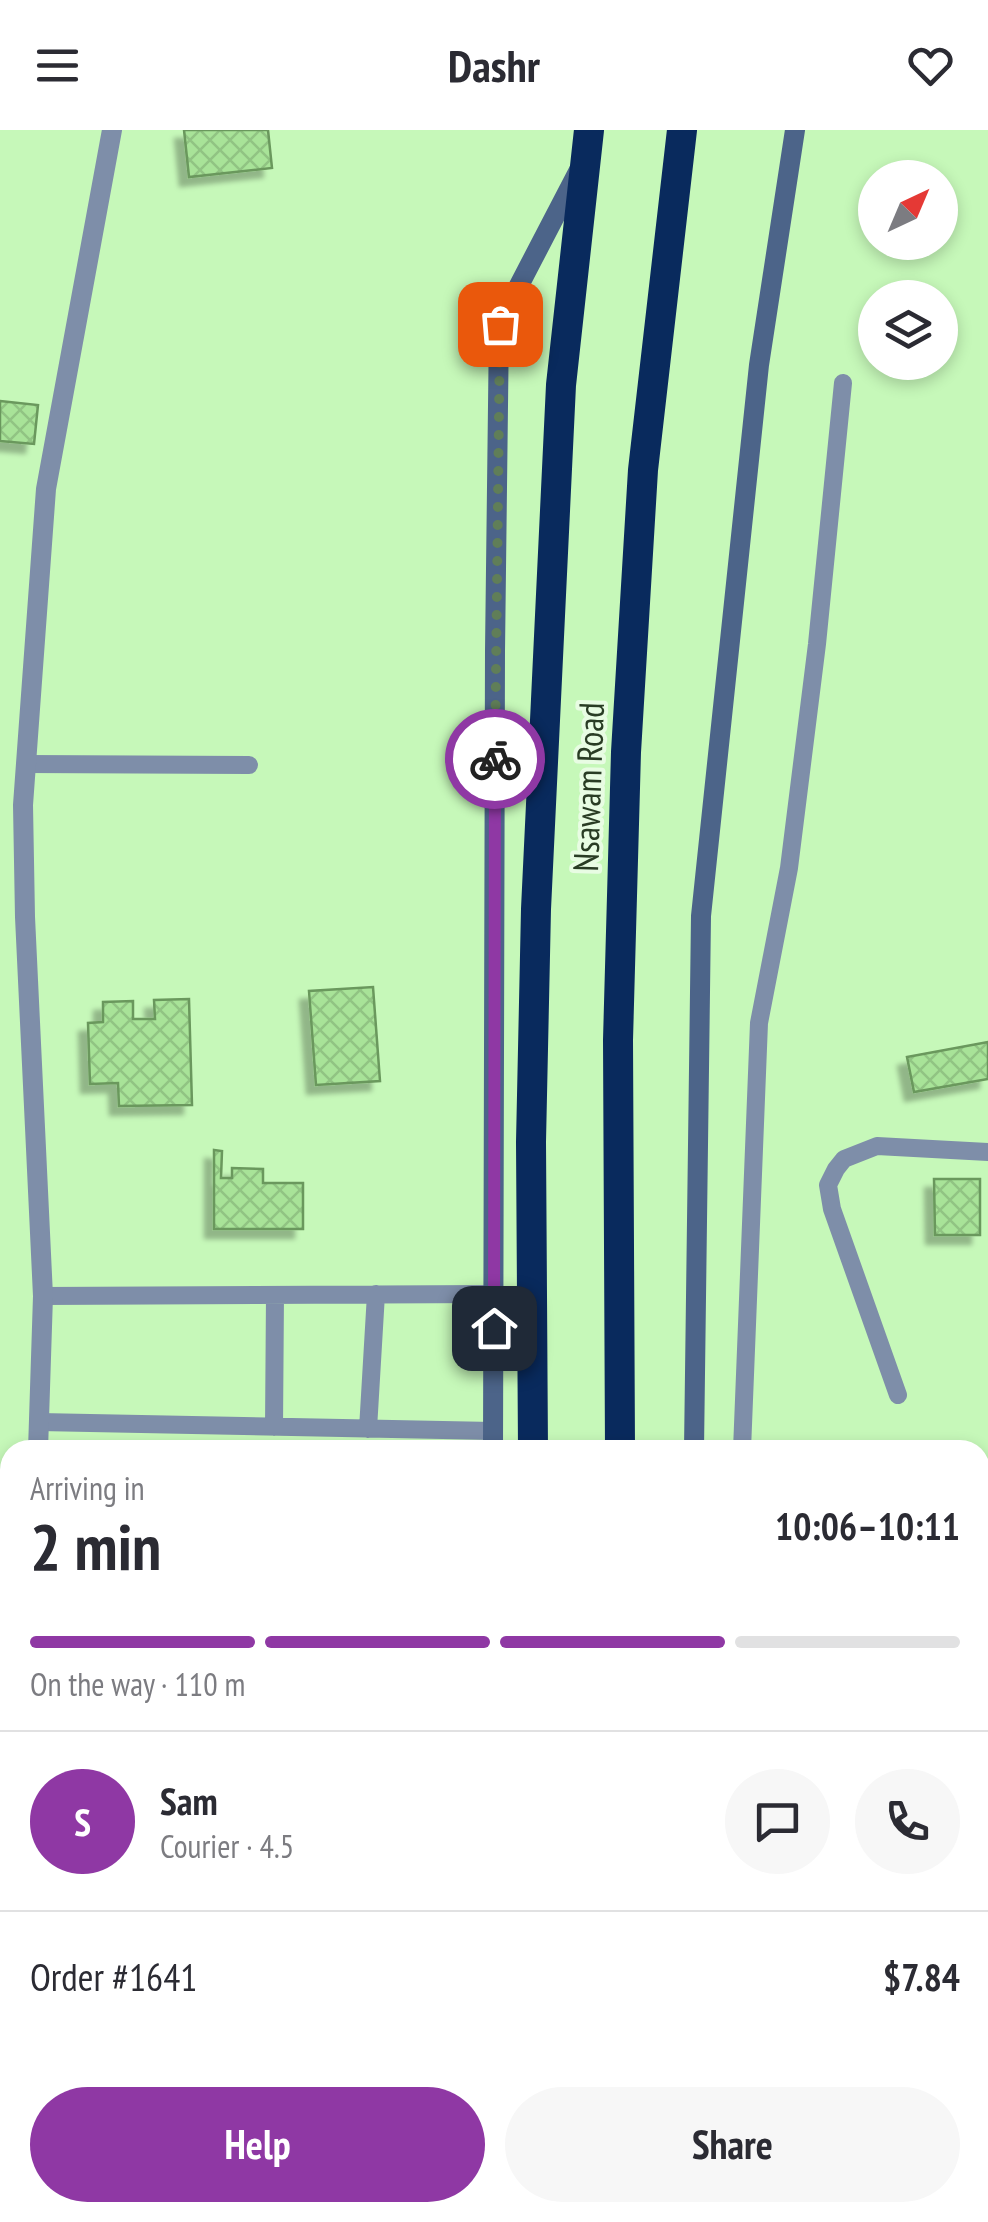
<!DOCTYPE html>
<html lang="en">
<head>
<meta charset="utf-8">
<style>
	:root { --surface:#fff; --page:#f7f7f7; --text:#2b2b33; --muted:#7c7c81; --line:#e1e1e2; --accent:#8f38a4 }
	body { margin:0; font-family:"PT Sans Narrow",sans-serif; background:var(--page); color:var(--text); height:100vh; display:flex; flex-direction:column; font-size:38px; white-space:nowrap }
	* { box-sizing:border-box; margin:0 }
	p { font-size:32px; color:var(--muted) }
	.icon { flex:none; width:55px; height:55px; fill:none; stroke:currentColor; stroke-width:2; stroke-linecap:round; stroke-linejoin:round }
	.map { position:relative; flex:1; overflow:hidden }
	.details { position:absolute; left:0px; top:1310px; width:990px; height:782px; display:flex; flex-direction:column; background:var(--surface); border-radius:30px 30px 0 0; box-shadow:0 5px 15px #0003 }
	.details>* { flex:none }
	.needle { width:65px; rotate:44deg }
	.controls { position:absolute; left:858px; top:30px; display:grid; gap:20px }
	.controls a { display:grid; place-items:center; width:100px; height:100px; border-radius:50%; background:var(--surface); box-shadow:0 5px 15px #0003; font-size:50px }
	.pin { position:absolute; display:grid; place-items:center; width:85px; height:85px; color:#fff; margin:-42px; border-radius:20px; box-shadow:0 5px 15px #0006 }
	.courier { position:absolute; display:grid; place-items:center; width:100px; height:100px; margin:-50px; border:8px solid #8f38a4; border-radius:50%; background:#fff; color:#222; box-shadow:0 2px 12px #0007 }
	.headline em { font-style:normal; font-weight:600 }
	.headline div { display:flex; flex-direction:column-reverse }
	.headline { display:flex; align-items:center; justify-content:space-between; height:170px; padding:0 30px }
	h1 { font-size:65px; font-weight:600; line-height:75px }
	.bar { display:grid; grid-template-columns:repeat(4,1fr); gap:15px 10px; align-content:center; height:120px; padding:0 30px }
	.bar i { height:12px; border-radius:8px; background:var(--line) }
	.bar .active { background:var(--accent) }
	.bar p { grid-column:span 4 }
	.line { display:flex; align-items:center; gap:25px; padding:0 30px; border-top:2px solid var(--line) }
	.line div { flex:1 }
	.round { display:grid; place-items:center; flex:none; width:105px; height:105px; border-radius:52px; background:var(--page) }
	.action { display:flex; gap:20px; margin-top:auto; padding:20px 30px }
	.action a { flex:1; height:115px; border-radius:60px; background:var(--accent); color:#fff; font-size:40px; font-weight:600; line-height:115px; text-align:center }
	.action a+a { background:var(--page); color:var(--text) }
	header { display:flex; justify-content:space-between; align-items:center; height:130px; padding:0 30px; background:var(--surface); font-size:45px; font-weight:600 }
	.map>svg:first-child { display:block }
	.building { fill:url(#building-cross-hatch); stroke:#6a985d; stroke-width:2.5; filter:url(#shadow) }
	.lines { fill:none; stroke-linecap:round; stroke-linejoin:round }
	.lane { stroke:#7e8ea9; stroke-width:18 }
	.street { stroke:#7e8ea9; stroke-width:20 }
	.secondary { stroke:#4c6489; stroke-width:20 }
	.highway { stroke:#092a5d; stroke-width:30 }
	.done { stroke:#607e58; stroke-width:10; stroke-dasharray:0 18 }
	.route { stroke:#8f38a4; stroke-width:12 }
	.labels { text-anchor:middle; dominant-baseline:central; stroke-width:8; stroke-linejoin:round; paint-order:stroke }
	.street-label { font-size:35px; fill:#293c24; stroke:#e8fce3 }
</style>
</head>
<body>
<header><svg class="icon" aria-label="menu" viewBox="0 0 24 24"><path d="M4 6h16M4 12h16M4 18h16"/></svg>Dashr<svg class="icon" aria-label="heart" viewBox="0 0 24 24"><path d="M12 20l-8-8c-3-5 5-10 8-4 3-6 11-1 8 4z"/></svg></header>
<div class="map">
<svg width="988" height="2092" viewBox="0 0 988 2092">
	<defs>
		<pattern id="building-cross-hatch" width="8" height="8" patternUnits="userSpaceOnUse" patternTransform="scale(2.5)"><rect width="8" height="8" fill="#a8e398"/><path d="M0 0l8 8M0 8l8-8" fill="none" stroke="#91c483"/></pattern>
		<filter id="shadow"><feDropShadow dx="-9" dy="9" stdDeviation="2.5" flood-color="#0004"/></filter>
	</defs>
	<rect width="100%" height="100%" fill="#c6f8b9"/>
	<path class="building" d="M 184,0 L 268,0 L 272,38 L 189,47 Z
		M 0,271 L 38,275 L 34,314 L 0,311 Z
		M 373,857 L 380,951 L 316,955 L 309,861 Z
		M 189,869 L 192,975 L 119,976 L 118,953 L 90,954 L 88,893 L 103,892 L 103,872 L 133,871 L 133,889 L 155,889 L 154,870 Z
		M 988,912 L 988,949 L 914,962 L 907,927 Z
		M 214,1020 L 222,1021 L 221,1048 L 232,1048 L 232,1038 L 263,1039 L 263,1053 L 303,1053 L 303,1099 L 214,1099 Z
		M 934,1049 L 980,1049 L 980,1105 L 935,1105 Z
		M 988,1408 L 988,1482 L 980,1463 L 980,1411 Z
		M 988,2018 L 988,2092 L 938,2092 L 935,2082 L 980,2082 L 980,2020 Z"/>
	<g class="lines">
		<path class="lane" d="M 26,634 L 249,635
			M 43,1166 L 494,1164
			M 898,1265 L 832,1079 L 828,1055 L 836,1039 L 844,1029 L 877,1016 L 988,1022
			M 39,1292 L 493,1301
			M 274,1297 L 275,1165
			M 368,1299 L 376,1164
			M 742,1320 L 759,893 L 789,738 L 817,514 L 843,253
			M 0,1982 L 10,1982
			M 391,2082 L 392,2092
			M 743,2092 L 743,2082"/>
		<path class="street" d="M 38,1320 L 43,1166 L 25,787 L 23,675 L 46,359 L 112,0
			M 0,1385 L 10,1385
			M 980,1962 L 988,1959"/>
		<path class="secondary" d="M 493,1320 L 495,521 L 499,194 L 579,40
			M 694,1320 L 701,786 L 759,235 L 795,0
			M 488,2082 L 488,2092
			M 698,2082 L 698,2092"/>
		<path class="highway" d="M 533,1320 L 531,1012 L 536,779 L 561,255 L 589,0
			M 620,1320 L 618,910 L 626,622 L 643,340 L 682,0
			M 537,2082 L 537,2092
			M 629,2082 L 629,2092"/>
	</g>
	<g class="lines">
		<path class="done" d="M 495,629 L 500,194"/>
		<path class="route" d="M 494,1198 L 495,629"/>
	</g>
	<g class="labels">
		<g class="street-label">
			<text transform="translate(588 657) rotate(-88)">Nsawam Road</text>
		</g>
	</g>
</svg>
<div class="controls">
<a><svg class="needle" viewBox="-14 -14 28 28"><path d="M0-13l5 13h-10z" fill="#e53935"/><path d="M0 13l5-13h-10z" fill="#7c7c81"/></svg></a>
<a><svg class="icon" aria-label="layers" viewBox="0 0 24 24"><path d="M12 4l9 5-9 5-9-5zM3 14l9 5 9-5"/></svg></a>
</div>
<div class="pin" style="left:500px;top:194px;background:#ea580c"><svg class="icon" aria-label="bag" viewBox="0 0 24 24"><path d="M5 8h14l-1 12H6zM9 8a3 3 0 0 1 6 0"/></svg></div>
<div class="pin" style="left:494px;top:1198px;background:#1f2937"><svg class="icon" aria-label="home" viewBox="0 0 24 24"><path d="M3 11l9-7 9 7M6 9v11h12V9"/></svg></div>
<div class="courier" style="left:495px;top:629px"><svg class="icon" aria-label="bike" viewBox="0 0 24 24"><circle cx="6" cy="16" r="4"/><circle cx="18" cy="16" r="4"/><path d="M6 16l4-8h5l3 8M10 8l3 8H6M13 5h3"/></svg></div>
<section class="details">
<div class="headline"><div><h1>2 min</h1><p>Arriving in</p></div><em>10:06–10:11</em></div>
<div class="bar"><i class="active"></i><i class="active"></i><i class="active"></i><i></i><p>On the way · 110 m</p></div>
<div class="line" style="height:180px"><b class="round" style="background:var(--accent);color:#fff">S</b><div><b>Sam</b><p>Courier · 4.5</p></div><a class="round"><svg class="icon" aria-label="chat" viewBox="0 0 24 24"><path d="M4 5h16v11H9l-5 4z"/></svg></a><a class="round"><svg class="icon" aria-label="phone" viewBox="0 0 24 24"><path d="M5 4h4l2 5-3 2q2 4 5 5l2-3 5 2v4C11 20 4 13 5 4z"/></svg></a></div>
<div class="line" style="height:130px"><div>Order #1641</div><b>$7.84</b></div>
<div class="action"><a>Help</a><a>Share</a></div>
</section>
</div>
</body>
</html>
